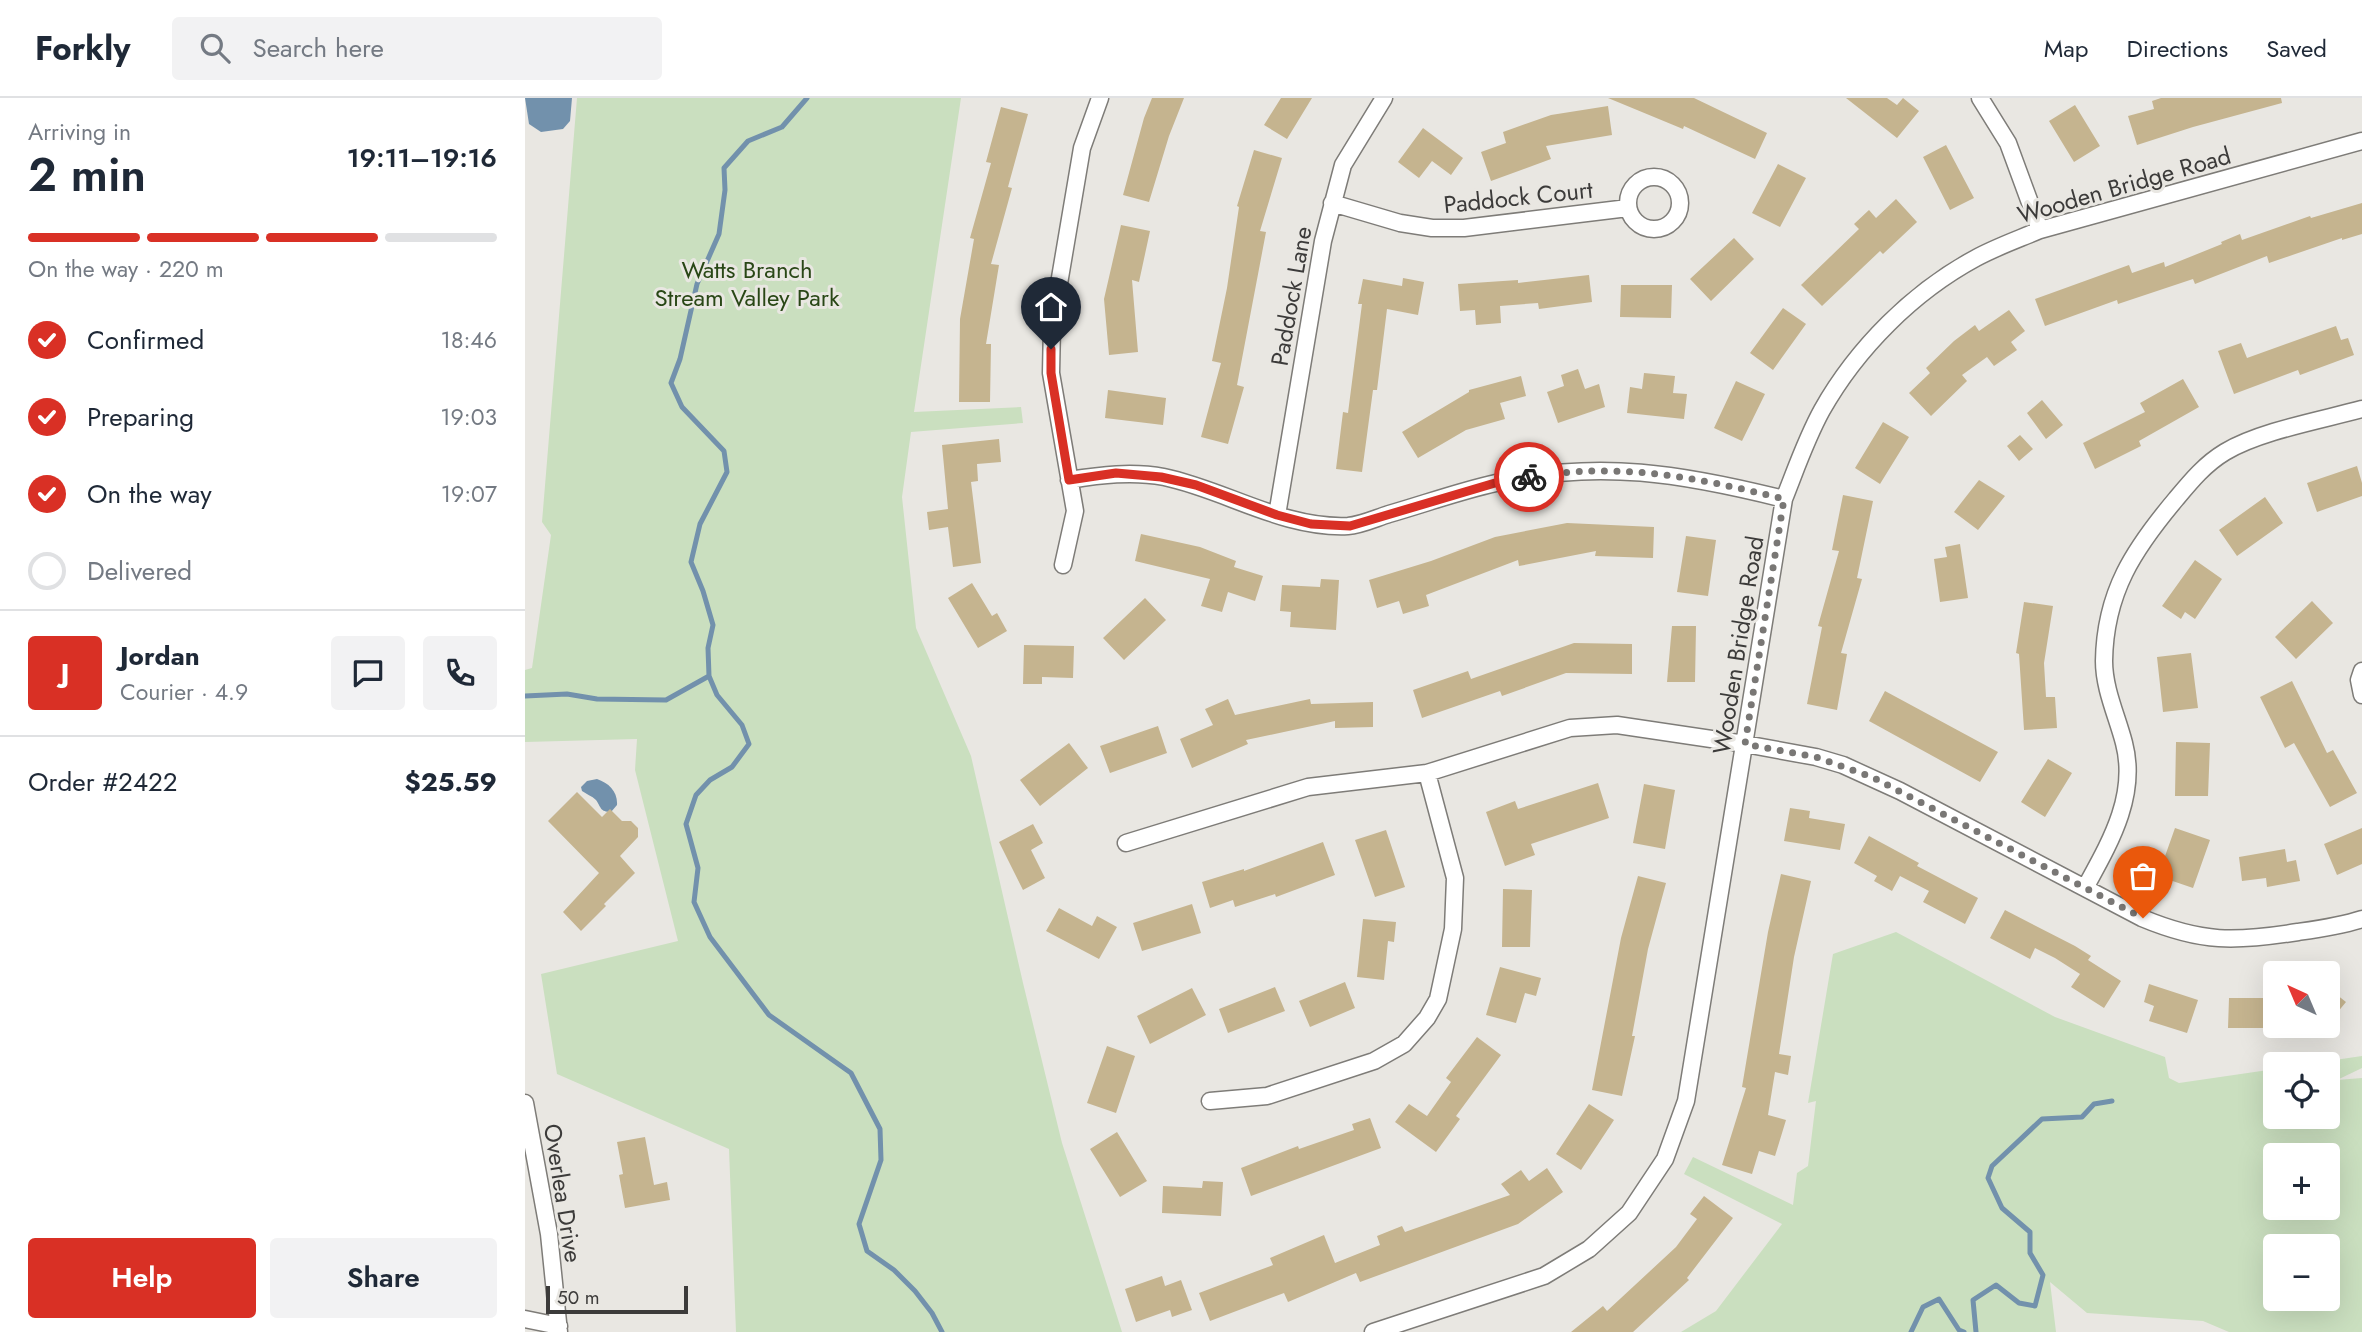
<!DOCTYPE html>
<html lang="en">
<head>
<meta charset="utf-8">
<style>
	:root { --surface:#fff; --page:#f2f2f3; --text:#1f2937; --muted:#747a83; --line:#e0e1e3; --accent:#d93025 }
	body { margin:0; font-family:Jost,sans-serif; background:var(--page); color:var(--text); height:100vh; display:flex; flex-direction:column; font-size:26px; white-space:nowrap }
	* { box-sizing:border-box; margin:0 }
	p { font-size:23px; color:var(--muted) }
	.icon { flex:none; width:38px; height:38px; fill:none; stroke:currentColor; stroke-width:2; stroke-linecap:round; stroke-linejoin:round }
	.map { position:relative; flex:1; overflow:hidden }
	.panel { display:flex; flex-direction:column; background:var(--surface); width:525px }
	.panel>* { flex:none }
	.needle { width:46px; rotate:316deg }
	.buttons { position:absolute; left:1738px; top:863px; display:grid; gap:14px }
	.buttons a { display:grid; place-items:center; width:77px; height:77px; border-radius:7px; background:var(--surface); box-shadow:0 7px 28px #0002; font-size:35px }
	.scale { position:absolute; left:21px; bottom:18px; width:142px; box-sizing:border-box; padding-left:7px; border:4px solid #3c3b3a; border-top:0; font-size:19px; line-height:24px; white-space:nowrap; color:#3c3b3a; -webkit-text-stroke:5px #e9e7e2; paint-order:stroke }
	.pin { position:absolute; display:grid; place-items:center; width:60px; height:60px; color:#fff; margin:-72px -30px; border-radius:50% 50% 50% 0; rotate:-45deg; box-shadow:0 0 7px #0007 }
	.pin .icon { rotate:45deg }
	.courier { position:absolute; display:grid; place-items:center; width:70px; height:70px; margin:-35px; border:5px solid #d93025; border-radius:50%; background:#fff; color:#222; box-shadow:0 2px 9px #0007 }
	.headline em { font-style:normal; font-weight:600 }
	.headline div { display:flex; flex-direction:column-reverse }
	.headline { display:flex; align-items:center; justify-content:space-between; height:119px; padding:0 28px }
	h1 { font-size:46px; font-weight:600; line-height:52px }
	.bar { display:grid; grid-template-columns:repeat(4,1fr); gap:10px 7px; align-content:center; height:84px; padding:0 28px }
	.bar i { height:9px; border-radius:5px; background:var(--line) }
	.bar .on { background:var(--accent) }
	.bar p { grid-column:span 4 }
	.line { display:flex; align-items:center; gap:18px; padding:0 28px; border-top:2px solid var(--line) }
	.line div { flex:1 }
	.round { display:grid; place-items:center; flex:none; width:74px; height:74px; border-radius:7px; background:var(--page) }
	ol { padding:0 28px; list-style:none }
	li { display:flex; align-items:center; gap:21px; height:77px }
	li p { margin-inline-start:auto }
	li .icon { padding:7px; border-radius:50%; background:var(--accent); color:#fff; stroke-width:4 }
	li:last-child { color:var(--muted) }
	li i { width:38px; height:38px; border:4px solid var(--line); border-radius:50% }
	.action { display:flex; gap:14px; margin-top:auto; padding:14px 28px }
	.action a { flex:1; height:80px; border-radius:7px; background:var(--accent); color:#fff; font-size:28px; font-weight:600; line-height:80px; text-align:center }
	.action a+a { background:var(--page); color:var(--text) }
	header { display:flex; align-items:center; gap:42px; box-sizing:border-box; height:98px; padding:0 35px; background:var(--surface); border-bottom:2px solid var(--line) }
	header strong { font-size:33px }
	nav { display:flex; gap:38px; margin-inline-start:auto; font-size:24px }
	.search { width:490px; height:63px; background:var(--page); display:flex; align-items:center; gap:18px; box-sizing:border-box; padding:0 24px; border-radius:7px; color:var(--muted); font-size:26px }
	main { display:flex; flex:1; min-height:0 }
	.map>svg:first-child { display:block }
	.green { fill:#cadfbf; fill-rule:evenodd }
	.water { fill:#7291ac }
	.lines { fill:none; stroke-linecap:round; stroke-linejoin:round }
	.stream { stroke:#7291ac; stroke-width:5 }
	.building { fill:#c5b48f }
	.street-casing { stroke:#7e7c78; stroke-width:19 }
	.street { stroke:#fff; stroke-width:16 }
	.done { stroke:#797775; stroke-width:7; stroke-dasharray:0 12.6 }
	.route { stroke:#d93025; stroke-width:9 }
	.labels { text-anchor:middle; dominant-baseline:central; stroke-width:6; stroke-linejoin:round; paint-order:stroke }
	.street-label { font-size:24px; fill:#3c3b3a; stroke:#e9e7e2 }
	.park-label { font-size:24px; fill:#294716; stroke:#e9e7e2 }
</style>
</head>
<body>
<header>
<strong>Forkly</strong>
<div class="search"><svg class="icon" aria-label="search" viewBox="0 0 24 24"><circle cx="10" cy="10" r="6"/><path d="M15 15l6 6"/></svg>Search here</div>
<nav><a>Map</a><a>Directions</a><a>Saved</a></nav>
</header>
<main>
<section class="panel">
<div class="headline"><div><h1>2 min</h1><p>Arriving in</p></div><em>19:11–19:16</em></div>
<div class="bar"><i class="on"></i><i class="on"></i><i class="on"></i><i></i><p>On the way · 220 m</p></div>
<ol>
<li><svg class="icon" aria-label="check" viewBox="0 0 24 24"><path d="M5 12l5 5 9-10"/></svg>Confirmed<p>18:46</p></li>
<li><svg class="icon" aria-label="check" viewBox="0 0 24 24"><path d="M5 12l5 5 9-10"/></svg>Preparing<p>19:03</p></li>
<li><svg class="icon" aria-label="check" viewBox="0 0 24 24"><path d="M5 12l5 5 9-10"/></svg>On the way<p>19:07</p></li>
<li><i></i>Delivered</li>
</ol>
<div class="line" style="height:126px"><b class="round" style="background:var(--accent);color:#fff">J</b><div><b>Jordan</b><p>Courier · 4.9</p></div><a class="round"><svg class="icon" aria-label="chat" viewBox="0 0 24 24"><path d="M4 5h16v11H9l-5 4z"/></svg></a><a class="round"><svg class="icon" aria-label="phone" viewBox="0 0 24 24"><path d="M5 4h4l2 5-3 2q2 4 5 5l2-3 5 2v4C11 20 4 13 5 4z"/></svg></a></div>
<div class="line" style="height:91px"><div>Order #2422</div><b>$25.59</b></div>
<div class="action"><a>Help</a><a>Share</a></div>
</section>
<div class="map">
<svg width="1837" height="1234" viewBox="0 0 1837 1234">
	<rect width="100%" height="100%" fill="#e9e7e2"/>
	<path class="green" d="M 52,0 L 436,0 L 389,314 L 496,309 L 498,325 L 386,334 L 377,399 L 391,530 L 446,658 L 498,885 L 537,1045 L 597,1234 L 211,1234 L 204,1051 L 32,976 L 16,876 L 153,843 L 110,672 L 112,641 L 0,644 L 0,572 L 7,570 L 26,437 L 17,424 Z
		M 1371,834 L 1530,919 L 1640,959 L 1644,980 L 1654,985 L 1750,971 L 1750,1018 L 1802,1018 L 1802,966 L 1783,966 L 1837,958 L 1837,970 L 1812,982 L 1837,980 L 1837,1234 L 1704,1234 L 1678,1223 L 1562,1215 L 1525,1184 L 1531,1234 L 1156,1234 L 1191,1213 L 1257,1126 L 1159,1076 L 1168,1059 L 1268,1107 L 1272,1075 L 1283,1068 L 1291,1003 L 1283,1005 L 1308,856 ZM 1802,1057 L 1802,1110 L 1750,1110 L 1750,1057 ZM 1802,1148 L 1802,1200 L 1750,1200 L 1750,1148 Z"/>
	<path class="water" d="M 0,0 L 47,0 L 45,23 L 38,31 L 16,34 L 4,26 Z
		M 72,681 C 84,685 93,694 92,707 L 86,714 C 75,714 76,709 71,702 C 67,698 61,696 57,693 L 56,689 L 62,683 Z"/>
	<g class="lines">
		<path class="stream" d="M 282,0 L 257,29 L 223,43 L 199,70 L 200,92 L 194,136 L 172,186 L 155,261 L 146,285 L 157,309 L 199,353 L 202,374 L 175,426 L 166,464 L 178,493 L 188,527 L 183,550 L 184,578 L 192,597 L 217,627 L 224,646 L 207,669 L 185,682 L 171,697 L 161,726 L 173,770 L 169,804 L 185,839 L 244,917 L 326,975 L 355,1031 L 356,1062 L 334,1126 L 342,1153 L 369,1172 L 390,1193 L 407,1215 L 417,1234
			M 0,598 L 42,596 L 72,601 L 141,602 L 184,578
			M 1386,1234 L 1398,1209 L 1414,1201 L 1434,1232 L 1439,1234
			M 1451,1234 L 1448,1202 L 1471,1187 L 1494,1205 L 1510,1208 L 1518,1177 L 1505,1155 L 1505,1134 L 1477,1110 L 1463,1080 L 1467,1068 L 1517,1021 L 1557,1019 L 1569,1006 L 1587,1003"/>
	</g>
	<path class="building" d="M 627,0 L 659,0 L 644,38 L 624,104 L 598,97 L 619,20 Z
		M 756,0 L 787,0 L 762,41 L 739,27 Z
		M 1083,0 L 1169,0 L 1242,35 L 1230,61 L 1159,28 L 1158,31 Z
		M 1321,0 L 1362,0 L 1372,7 L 1378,0 L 1394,13 L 1372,40 Z
		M 1636,0 L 1756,0 L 1757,5 L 1668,29 L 1612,47 L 1603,18 L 1629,11 L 1627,3 Z
		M 1550,7 L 1575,48 L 1549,64 L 1524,23 Z
		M 1083,8 L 1087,37 L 1021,48 L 1026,61 L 966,83 L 956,54 L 981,45 L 978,34 L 1026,17 Z
		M 476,9 L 503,16 L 483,89 L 487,90 L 466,166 L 474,167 L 461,246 L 466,246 L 465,304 L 434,304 L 435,221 L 449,141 L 445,140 L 466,65 L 461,64 Z
		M 898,30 L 938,60 L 926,77 L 907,63 L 894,80 L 873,64 Z
		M 1421,47 L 1449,100 L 1425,112 L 1398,59 Z
		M 729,52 L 757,60 L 735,133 L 741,134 L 712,287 L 719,289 L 703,346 L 676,339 L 696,265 L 687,263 L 702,190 L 714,109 L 712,108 Z
		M 1253,66 L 1281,80 L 1255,129 L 1227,115 Z
		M 1371,101 L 1392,124 L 1358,156 L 1355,153 L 1297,208 L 1276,187 L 1334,131 L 1329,126 L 1344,112 L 1351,120 Z
		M 1837,105 L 1837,136 L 1817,142 L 1817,140 L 1744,165 L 1742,158 L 1670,186 L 1668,181 L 1593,206 L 1592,202 L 1520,228 L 1510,201 L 1604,167 L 1607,175 L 1639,164 L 1640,169 L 1697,146 L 1696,144 L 1715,136 L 1717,142 L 1785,118 L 1786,120 Z
		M 596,127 L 625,133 L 614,184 L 607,182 L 613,254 L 584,257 L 579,201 Z
		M 1209,140 L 1229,161 L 1186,203 L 1165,181 Z
		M 1064,177 L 1067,204 L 1014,211 L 1013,205 L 975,208 L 976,225 L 951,227 L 950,212 L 935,213 L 933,186 L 993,182 L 993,185 Z
		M 878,180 L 899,184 L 893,217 L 862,211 L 852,292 L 848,292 L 837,374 L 811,371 L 818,314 L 823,315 L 837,206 L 833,206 L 838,181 L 877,188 Z
		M 1096,187 L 1147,187 L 1146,220 L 1095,219 Z
		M 1258,210 L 1281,226 L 1248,272 L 1225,255 Z
		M 1484,212 L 1500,233 L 1486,244 L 1492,252 L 1469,268 L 1462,259 L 1437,277 L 1442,283 L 1406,318 L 1384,295 L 1405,275 L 1401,270 L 1429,243 L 1450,227 L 1454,233 Z
		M 1811,228 L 1816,242 L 1823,240 L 1829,257 L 1775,277 L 1773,272 L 1709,296 L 1693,253 L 1716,245 L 1722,260 Z
		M 1053,271 L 1060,291 L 1074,286 L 1080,309 L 1033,325 L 1022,294 L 1039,288 L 1036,277 Z
		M 1119,275 L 1150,278 L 1148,295 L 1162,296 L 1159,321 L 1102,315 L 1105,289 L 1117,291 Z
		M 996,278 L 1001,298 L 975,305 L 980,321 L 941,332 L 893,360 L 877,334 L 944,294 L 944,292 Z
		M 1658,281 L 1674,309 L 1614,343 L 1616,348 L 1570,371 L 1558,345 L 1620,314 L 1615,305 Z
		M 1211,283 L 1240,296 L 1217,343 L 1189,330 Z
		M 583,292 L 641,300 L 638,327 L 580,320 Z
		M 1517,302 L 1538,327 L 1521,341 L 1502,315 Z
		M 1358,324 L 1384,339 L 1355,386 L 1330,370 Z
		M 1495,337 L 1508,351 L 1494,363 L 1482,348 Z
		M 474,341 L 476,364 L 452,366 L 453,383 L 446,384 L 456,465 L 428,469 L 423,429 L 404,432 L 402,414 L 423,411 L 417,347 Z
		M 1832,368 L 1837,385 L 1837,398 L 1792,414 L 1782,385 Z
		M 1454,382 L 1480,398 L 1453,432 L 1429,414 Z
		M 1318,397 L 1348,403 L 1332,480 L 1337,481 L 1316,555 L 1322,556 L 1312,612 L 1282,606 L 1297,529 L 1293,528 L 1314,453 L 1307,452 Z
		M 1740,399 L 1758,425 L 1712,458 L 1694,432 Z
		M 1042,425 L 1129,429 L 1128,460 L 1070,458 L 1071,453 L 994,468 L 993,462 L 901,497 L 904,508 L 878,516 L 874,503 L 852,510 L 844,482 L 906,463 L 970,439 Z
		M 616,436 L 675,449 L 711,463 L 709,469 L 738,478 L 730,503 L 703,494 L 697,514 L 676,508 L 685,481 L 610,463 Z
		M 1161,438 L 1191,442 L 1183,498 L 1152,494 Z
		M 1435,446 L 1443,500 L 1415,504 L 1409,461 L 1422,459 L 1420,449 Z
		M 1670,462 L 1697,481 L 1670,521 L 1660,514 L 1656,521 L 1637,508 Z
		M 796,481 L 814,482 L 811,532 L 765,529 L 766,514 L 755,513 L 757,487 L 795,489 Z
		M 447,485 L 467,518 L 472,515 L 482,533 L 453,550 L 423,500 Z
		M 620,500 L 641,522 L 599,562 L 578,540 Z
		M 1787,503 L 1808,525 L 1771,561 L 1750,539 Z
		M 1499,504 L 1528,508 L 1519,565 L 1521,599 L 1530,599 L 1532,630 L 1499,632 L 1494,556 L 1491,555 Z
		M 1147,528 L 1171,528 L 1170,584 L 1142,584 Z
		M 1049,545 L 1107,546 L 1107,576 L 1041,575 L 977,598 L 975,593 L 897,620 L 888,592 L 943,573 L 946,581 Z
		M 499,547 L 549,548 L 548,580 L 517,579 L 517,586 L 498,586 Z
		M 1666,555 L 1673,610 L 1638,614 L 1632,559 Z
		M 1767,583 L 1802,655 L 1808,652 L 1832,695 L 1805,709 L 1769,645 L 1760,650 L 1735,599 Z
		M 1360,593 L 1473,654 L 1455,684 L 1344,623 Z
		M 703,601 L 710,617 L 785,601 L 786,606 L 848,604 L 848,629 L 810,630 L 810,623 L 721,642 L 723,646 L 667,670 L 655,641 L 688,627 L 680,611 Z
		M 633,628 L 642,655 L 585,675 L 575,648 Z
		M 1651,644 L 1685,645 L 1683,698 L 1650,698 Z
		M 544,645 L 563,670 L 515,708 L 495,682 Z
		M 1523,661 L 1547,675 L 1520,719 L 1496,704 Z
		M 1073,685 L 1084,720 L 1006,746 L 1010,757 L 980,768 L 961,714 L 990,703 L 993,711 Z
		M 1119,686 L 1150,692 L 1140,751 L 1108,745 Z
		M 52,694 L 77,719 L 85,711 L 97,723 L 106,723 L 113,730 L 113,739 L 95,758 L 110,775 L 79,806 L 81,808 L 56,833 L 38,814 L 74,775 L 23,723 Z
		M 1265,710 L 1285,713 L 1284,720 L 1320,726 L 1315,752 L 1259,743 Z
		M 508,726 L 518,745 L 506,752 L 520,780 L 498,792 L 474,744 Z
		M 1650,730 L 1685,742 L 1668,790 L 1633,778 Z
		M 1837,730 L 1837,766 L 1812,777 L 1799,746 Z
		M 861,732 L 880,789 L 850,799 L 830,742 Z
		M 1344,738 L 1394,765 L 1392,768 L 1453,800 L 1440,826 L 1398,804 L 1404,793 L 1375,778 L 1367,793 L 1349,783 L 1352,778 L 1329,765 Z
		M 798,744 L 810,777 L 751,799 L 750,796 L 710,809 L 708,802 L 685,810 L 677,784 L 719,771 L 719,773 Z
		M 1760,751 L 1762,764 L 1771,762 L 1775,783 L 1742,789 L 1741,780 L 1717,783 L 1714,759 Z
		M 1256,776 L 1286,783 L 1269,859 L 1254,956 L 1266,958 L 1263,977 L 1250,974 L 1243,1017 L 1261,1022 L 1250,1058 L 1234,1053 L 1227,1076 L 1197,1067 L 1221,990 L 1217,989 L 1243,834 Z
		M 1113,778 L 1141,785 L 1123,851 L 1107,938 L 1110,938 L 1097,998 L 1067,992 L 1096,840 Z
		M 978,791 L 1007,792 L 1005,849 L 977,849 Z
		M 667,806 L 676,835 L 617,853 L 608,825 Z
		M 534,810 L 567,828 L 572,818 L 592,829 L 574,861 L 521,833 Z
		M 1480,812 L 1550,848 L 1566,858 L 1563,862 L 1596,883 L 1579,910 L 1546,889 L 1555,876 L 1530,860 L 1510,850 L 1505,861 L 1465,840 Z
		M 838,821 L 871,824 L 869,844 L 863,843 L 859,882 L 832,879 Z
		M 975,869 L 1016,880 L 1011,898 L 1000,895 L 991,925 L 961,917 Z
		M 820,884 L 830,910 L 785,929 L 774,903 Z
		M 1624,886 L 1673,902 L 1662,935 L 1624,923 L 1629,908 L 1619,904 Z
		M 750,889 L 760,913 L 703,935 L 694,911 Z
		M 1802,889 L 1821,904 L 1802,927 Z
		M 667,890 L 681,917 L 625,946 L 612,918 Z
		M 1704,900 L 1750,900 L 1750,930 L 1703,930 Z
		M 952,939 L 976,957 L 931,1018 L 935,1021 L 911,1054 L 870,1024 L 884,1006 L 902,1018 L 926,984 L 921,980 Z
		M 582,948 L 610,958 L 591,1015 L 562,1005 Z
		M 1064,1006 L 1089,1022 L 1056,1072 L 1031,1056 Z
		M 845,1020 L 856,1050 L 726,1098 L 716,1070 L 773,1048 L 774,1051 L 829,1032 L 827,1026 Z
		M 592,1034 L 622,1083 L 595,1099 L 565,1051 Z
		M 120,1039 L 129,1087 L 142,1084 L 145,1102 L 100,1110 L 94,1077 L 98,1076 L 92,1044 Z
		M 1022,1070 L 1038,1094 L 993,1126 L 835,1184 L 831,1175 L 763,1204 L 759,1195 L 685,1223 L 674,1195 L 748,1167 L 745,1160 L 799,1137 L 810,1165 L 855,1147 L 852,1138 L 877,1128 L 880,1134 L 985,1097 L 976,1086 L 996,1072 L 1004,1083 Z
		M 678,1083 L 698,1084 L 696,1118 L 637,1115 L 638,1088 L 677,1090 Z
		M 1179,1098 L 1208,1120 L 1162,1180 L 1164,1182 L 1108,1234 L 1046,1234 L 1078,1208 L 1082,1213 L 1151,1149 L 1172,1121 L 1165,1116 Z
		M 637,1178 L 640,1188 L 656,1182 L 667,1212 L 647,1219 L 645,1212 L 611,1224 L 600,1191 Z"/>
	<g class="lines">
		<g class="street-casing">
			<path id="street" d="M 1455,0 L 1483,45 L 1515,132
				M1103 105a26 26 0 1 1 52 0a26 26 0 1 1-52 0Z
				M 807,105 L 875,125 L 907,130 L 939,130 L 1103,110
				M 544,382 C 576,377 607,373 639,379 C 701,392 758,431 823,428 C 836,427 851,420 864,416 C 899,406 935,393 971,385 C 1073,361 1159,376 1259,401
				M 752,417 L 798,143 L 818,67 L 859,0
				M 538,467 L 550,413 L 526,275 L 527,227 L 557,50 L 575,0
				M 1837,573 L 1834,582 L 1837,597
				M 601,745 L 783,689 L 902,675 L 1045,630 L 1092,627 L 1220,646 L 1291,659 L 1318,667 L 1375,693 L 1617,820 C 1677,845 1710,844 1773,834 C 1794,831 1816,828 1837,821
				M 1560,790 C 1584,746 1613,698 1599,645 C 1592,618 1579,591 1579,563 C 1580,494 1609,451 1651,401 C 1666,383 1680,366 1700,354 C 1735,333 1797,322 1837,311
				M 685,1003 L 742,998 L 849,963 L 879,946 L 902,920 L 913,901 L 928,831 L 930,780 L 902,675
				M 0,1005 L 24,1136 L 34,1234
				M 0,1221 L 34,1228
				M 848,1234 L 1019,1178 L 1064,1151 L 1104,1115 L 1140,1061 L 1161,1003 L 1259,401 C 1271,371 1281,341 1297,312 C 1332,250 1388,194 1451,160 C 1471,149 1494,141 1515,132 L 1837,43"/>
		</g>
		<use href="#street" class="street"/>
	</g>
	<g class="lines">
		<path class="done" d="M 1004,379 C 1097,364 1170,379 1259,401 L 1220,646 L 1291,659 L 1347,679 L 1618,820"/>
		<path class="route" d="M 526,251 L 526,275 L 544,382 L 591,375 L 636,379 L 671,387 L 752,417 L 786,426 L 825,428 L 970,385 L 1004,379"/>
	</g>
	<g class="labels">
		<g class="street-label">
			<text transform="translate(1599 87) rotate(-16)">Wooden Bridge Road</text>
			<text transform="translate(993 99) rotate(-6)">Paddock Court</text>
			<text transform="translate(766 198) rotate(-80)">Paddock Lane</text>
			<text transform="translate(1213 547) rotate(-81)">Wooden Bridge Road</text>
			<text transform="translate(38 1095) rotate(81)">Overlea Drive</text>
		</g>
		<g class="park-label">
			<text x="222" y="171">Watts Branch<tspan x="222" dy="28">Stream Valley Park</tspan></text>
		</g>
	</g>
</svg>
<div class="buttons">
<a><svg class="needle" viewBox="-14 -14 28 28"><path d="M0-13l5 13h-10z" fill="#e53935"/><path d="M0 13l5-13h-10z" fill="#747a83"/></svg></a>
<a><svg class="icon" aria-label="locate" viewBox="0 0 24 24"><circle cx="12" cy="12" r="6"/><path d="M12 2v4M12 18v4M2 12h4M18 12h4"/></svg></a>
<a>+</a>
<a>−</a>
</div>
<div class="scale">50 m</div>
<div class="pin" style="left:1618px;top:820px;background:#ea580c"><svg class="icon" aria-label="bag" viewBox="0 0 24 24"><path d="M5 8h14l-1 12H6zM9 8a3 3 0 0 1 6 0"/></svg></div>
<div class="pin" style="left:526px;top:251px;background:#1f2937"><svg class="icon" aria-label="home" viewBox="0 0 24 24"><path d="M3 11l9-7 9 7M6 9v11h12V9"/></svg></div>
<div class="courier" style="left:1004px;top:379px"><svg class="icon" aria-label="bike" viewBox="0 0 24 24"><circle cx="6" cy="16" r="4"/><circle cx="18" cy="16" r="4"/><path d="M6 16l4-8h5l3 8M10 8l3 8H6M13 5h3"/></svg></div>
</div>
</main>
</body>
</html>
